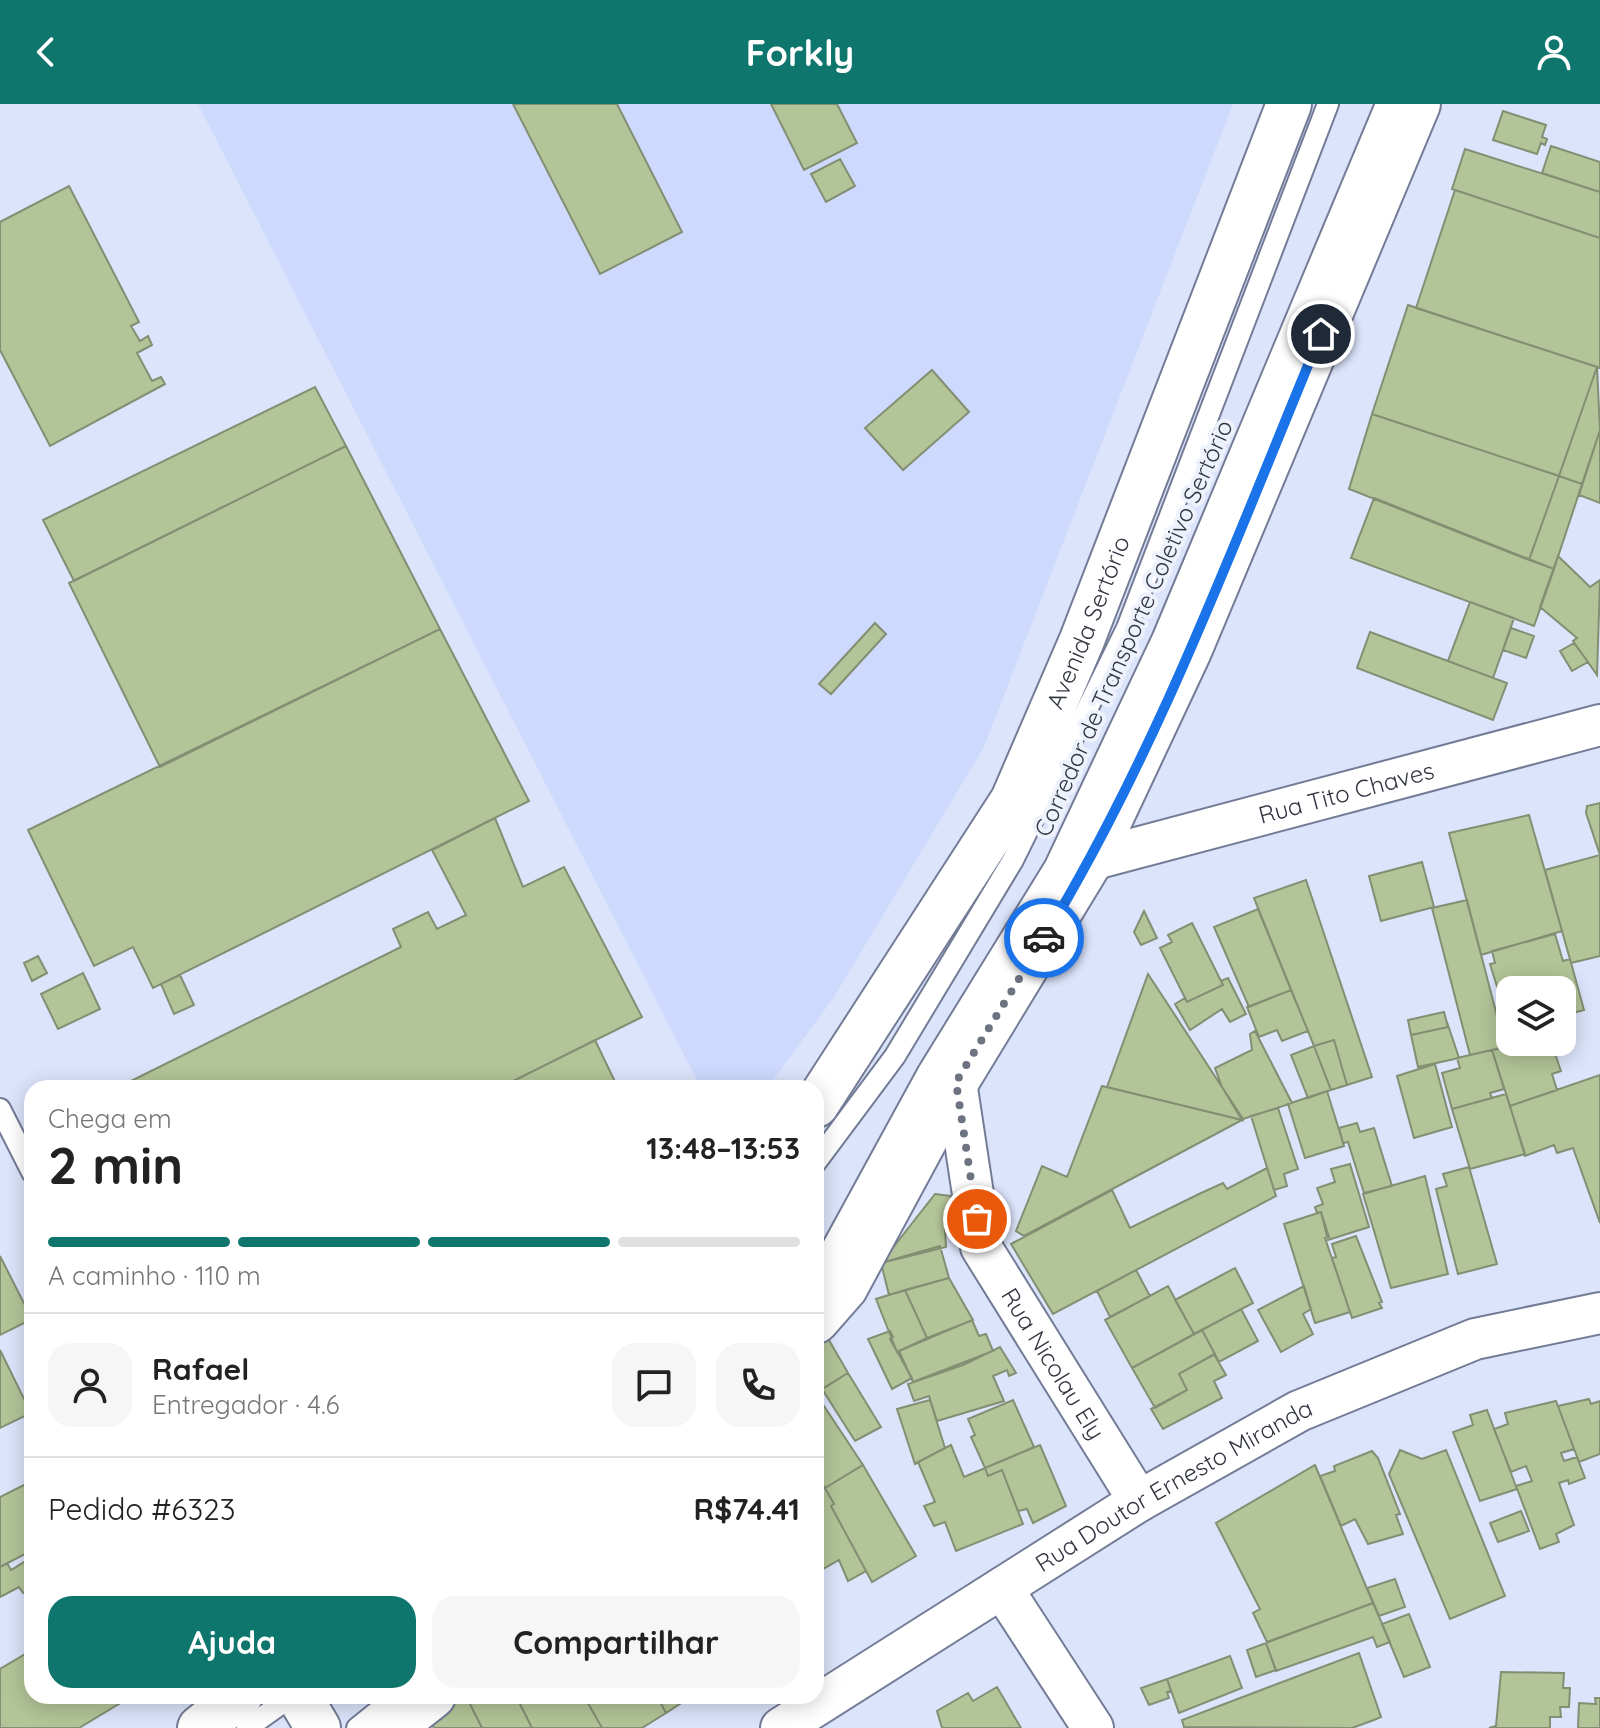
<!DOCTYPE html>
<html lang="pt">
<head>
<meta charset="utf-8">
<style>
	:root { --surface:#fff; --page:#f6f6f6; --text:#222; --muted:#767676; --line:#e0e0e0; --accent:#0f766e }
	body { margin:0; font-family:Quicksand,sans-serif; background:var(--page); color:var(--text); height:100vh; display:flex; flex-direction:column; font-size:30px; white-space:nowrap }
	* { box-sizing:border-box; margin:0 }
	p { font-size:26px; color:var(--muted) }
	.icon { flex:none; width:44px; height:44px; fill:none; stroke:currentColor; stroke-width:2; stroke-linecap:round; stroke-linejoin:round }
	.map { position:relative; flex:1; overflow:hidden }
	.details { position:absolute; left:24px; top:976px; width:800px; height:624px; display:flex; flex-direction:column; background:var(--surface); border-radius:24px; box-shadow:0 4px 20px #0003 }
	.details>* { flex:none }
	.tools { position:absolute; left:1496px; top:872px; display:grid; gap:16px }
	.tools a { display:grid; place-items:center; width:80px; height:80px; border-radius:16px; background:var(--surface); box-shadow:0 4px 20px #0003; font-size:40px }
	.pin { position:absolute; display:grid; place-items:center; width:68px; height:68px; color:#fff; margin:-34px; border:4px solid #fff; border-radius:50%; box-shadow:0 2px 8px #0007 }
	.courier { position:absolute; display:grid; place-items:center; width:80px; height:80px; margin:-40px; border:6px solid #1a73e8; border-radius:50%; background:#fff; color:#222; box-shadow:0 2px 10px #0007 }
	.summary em { font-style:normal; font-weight:800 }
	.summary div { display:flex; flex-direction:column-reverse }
	.summary { display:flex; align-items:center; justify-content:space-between; height:136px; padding:0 24px }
	h1 { font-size:52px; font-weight:800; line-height:60px }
	.bar { display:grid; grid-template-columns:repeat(4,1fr); gap:12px 8px; align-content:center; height:96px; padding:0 24px }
	.bar i { height:10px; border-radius:6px; background:var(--line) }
	.bar .on { background:var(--accent) }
	.bar p { grid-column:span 4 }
	.line { display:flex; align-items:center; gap:20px; padding:0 24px; border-top:2px solid var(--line) }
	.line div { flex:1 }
	.round { display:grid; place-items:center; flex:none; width:84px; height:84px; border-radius:24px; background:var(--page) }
	.button { display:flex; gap:16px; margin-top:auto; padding:16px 24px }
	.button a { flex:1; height:92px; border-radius:24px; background:var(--accent); color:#fff; font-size:32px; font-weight:800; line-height:92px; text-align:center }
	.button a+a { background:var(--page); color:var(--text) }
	header { display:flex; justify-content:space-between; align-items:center; height:104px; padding:0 24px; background:var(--accent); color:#fff; font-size:36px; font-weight:800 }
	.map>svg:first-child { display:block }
	.built { fill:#cddafd }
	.building { fill:#b3c498; stroke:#838e73; stroke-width:2 }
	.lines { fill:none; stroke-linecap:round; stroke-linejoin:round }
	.service-casing { stroke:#737c96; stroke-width:24 }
	.minor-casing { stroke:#737c96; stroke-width:44 }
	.tertiary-casing { stroke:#737c96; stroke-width:48 }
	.primary-casing { stroke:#737c96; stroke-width:48 }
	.service { stroke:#fff; stroke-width:20 }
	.minor { stroke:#fff; stroke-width:40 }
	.tertiary { stroke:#fff; stroke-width:44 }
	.primary { stroke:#fff; stroke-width:44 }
	.done { stroke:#6e7382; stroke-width:8; stroke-dasharray:0 14.4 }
	.route { stroke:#1a73e8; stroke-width:10 }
	.labels { text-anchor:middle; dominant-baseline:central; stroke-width:8; stroke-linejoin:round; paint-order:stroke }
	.street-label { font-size:24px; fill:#323641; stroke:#eef2fd }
</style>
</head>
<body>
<header><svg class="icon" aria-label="back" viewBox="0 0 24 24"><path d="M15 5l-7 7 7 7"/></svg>Forkly<svg class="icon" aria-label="person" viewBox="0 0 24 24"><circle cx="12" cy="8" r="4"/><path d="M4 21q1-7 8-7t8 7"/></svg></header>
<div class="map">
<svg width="1600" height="1624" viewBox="0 0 1600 1624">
	<rect width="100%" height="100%" fill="#dce4fb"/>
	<path class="built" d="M 198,0 L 1233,0 L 984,643 L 834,893 L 767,984 L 701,984 Z"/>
	<path class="building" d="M 513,0 L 617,0 L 682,128 L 600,170 Z
		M 771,0 L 837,0 L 857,39 L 804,66 Z
		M 1503,7 L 1546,21 L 1542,33 L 1547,35 L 1545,41 L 1541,39 L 1537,50 L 1493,36 Z
		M 1551,42 L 1600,58 L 1600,88 L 1542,69 Z
		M 1465,45 L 1600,88 L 1600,134 L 1452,85 Z
		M 840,55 L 855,82 L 826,98 L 811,70 Z
		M 69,82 L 139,218 L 131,222 L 140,237 L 148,232 L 152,241 L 137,249 L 152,277 L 161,273 L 165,280 L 50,342 L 0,246 L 0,118 Z
		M 1455,86 L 1600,134 L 1600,264 L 1416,204 Z
		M 1408,201 L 1597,263 L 1559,372 L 1372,310 Z
		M 1597,263 L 1600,326 L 1582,380 L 1559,372 Z
		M 932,266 L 969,308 L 903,366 L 865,324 Z
		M 315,283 L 346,342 L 74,477 L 43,416 Z
		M 1372,310 L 1559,372 L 1529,456 L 1349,385 Z
		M 1600,326 L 1600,399 L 1579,391 Z
		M 346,342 L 440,525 L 160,663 L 69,479 Z
		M 1559,372 L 1582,380 L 1554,465 L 1529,456 Z
		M 1374,394 L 1554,465 L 1534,522 L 1351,454 Z
		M 1558,452 L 1590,483 L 1600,476 L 1597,571 L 1573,537 L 1577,534 L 1540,503 Z
		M 1470,498 L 1514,514 L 1493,574 L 1448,557 Z
		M 875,519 L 886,530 L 831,590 L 819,580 Z
		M 1511,524 L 1534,532 L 1526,554 L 1503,546 Z
		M 440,525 L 529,697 L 153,884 L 133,843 L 94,862 L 28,726 Z
		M 1370,528 L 1507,579 L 1493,616 L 1357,564 Z
		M 1574,539 L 1588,558 L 1572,567 L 1560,547 Z
		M 1600,699 L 1600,751 L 1586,709 L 1587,702 Z
		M 1529,711 L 1562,827 L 1481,851 L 1449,729 Z
		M 495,714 L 523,783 L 564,763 L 642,913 L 499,984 L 117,984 L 401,843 L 393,825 L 428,808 L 437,825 L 466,811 L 432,746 Z
		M 1600,751 L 1600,852 L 1571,859 L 1545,766 Z
		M 1422,758 L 1434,803 L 1381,817 L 1369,772 Z
		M 1306,776 L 1372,973 L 1347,981 L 1334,936 L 1314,942 L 1254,794 Z
		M 1467,796 L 1505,943 L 1470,951 L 1432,804 Z
		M 1258,805 L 1291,886 L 1249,903 L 1214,823 Z
		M 1144,807 L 1157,834 L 1141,841 L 1134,828 Z
		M 1192,819 L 1223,881 L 1187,898 L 1160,844 L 1172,838 L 1168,831 Z
		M 1555,830 L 1563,857 L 1570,855 L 1584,906 L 1562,912 L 1562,886 L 1510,886 L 1510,938 L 1541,938 L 1505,943 L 1495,904 L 1503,902 L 1490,860 L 1495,859 L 1492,847 Z
		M 38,852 L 47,869 L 32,877 L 24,859 Z
		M 83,869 L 100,905 L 58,925 L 41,890 Z
		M 1148,870 L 1222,983 L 1242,1016 L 1107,983 Z
		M 180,871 L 194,901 L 174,910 L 161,880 Z
		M 1228,874 L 1246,910 L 1230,918 L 1222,905 L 1190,926 L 1175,900 L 1185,894 L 1187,898 L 1223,881 L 1221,877 Z
		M 1291,886 L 1308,927 L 1282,937 L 1277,926 L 1259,933 L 1247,903 Z
		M 1444,908 L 1448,923 L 1411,931 L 1408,916 Z
		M 1447,918 L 1459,954 L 1418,963 L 1411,931 L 1448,923 Z
		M 1255,927 L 1292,999 L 1243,1015 L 1222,983 L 1215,964 L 1252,946 L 1250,930 Z
		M 595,936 L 618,984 L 499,984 Z
		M 1334,936 L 1347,981 L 1331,986 L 1314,942 Z
		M 1541,938 L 1551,938 L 1561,967 L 1552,970 L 1557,986 L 1510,1002 L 1492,946 Z
		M 1314,942 L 1331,986 L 1308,994 L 1291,951 Z
		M 1492,946 L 1504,985 L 1490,989 L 1492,994 L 1452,1005 L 1442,969 L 1460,964 L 1457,954 Z
		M 1435,960 L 1452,1023 L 1414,1034 L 1397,972 Z
		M 1600,971 L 1600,1119 L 1573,1044 L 1557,1049 L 1554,1041 L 1525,1052 L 1510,1002 Z
		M 1102,982 L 1242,1016 L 1024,1132 L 1016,1127 L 1042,1062 L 1067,1073 Z
		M 1327,987 L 1344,1042 L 1305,1054 L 1288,1000 Z
		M 1506,990 L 1525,1050 L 1470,1065 L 1452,1005 Z
		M 1278,1004 L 1298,1065 L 1284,1070 L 1287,1082 L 1274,1086 L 1251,1012 Z
		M 1357,1019 L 1360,1028 L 1374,1024 L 1392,1082 L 1364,1089 L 1348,1038 L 1343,1039 L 1339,1024 Z
		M 1350,1060 L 1369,1123 L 1328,1136 L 1321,1108 L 1317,1109 L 1315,1103 L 1323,1100 L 1317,1084 L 1335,1078 L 1331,1065 Z
		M 1469,1063 L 1497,1160 L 1458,1170 L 1436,1085 L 1447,1082 L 1443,1070 Z
		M 1267,1064 L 1276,1092 L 1053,1210 L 1011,1140 L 1112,1086 L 1130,1124 L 1199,1090 L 1223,1079 L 1227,1085 Z
		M 1425,1072 L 1448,1170 L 1391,1184 L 1363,1090 Z
		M 935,1090 L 951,1092 L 945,1125 L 946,1143 L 881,1159 Z
		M 1321,1108 L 1329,1133 L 1325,1134 L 1350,1208 L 1315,1219 L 1284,1120 Z
		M 1356,1132 L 1382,1198 L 1379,1199 L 1382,1204 L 1352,1214 L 1332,1154 L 1336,1153 L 1332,1140 Z
		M 940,1142 L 949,1174 L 889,1191 L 881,1159 Z
		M 0,1152 L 32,1215 L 0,1231 Z
		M 1235,1164 L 1253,1199 L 1194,1230 L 1175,1196 Z
		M 1136,1166 L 1150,1192 L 1110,1213 L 1097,1187 Z
		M 949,1174 L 973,1216 L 927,1234 L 905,1186 Z
		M 1168,1182 L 1194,1230 L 1132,1264 L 1105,1216 Z
		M 1304,1182 L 1311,1205 L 1303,1210 L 1313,1230 L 1281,1248 L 1258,1206 Z
		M 905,1186 L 927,1234 L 897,1248 L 876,1195 Z
		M 1241,1205 L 1258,1237 L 1219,1258 L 1202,1226 Z
		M 972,1216 L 979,1232 L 986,1230 L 993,1247 L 913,1278 L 899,1247 Z
		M 1202,1226 L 1215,1250 L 1179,1270 L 1187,1286 L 1155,1304 L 1132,1264 Z
		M 890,1227 L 893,1233 L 890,1235 L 912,1274 L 892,1285 L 868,1235 Z
		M 826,1231 L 848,1269 L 816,1289 L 816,1241 Z
		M 1000,1243 L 1016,1269 L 1009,1272 L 1007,1266 L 993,1272 L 1004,1297 L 937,1317 L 929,1292 L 914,1297 L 908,1280 L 963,1261 Z
		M 0,1246 L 31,1309 L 0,1324 Z
		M 1214,1250 L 1226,1271 L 1214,1277 L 1222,1294 L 1163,1325 L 1151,1305 L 1187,1286 L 1179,1270 Z
		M 848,1269 L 881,1323 L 855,1337 L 822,1285 Z
		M 816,1290 L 863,1361 L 825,1384 L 816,1370 Z
		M 1589,1295 L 1591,1300 L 1600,1297 L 1600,1350 L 1579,1358 L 1558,1302 Z
		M 930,1296 L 945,1344 L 915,1360 L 897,1305 Z
		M 1013,1296 L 1034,1343 L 985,1364 L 971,1333 L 975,1331 L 968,1315 Z
		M 1556,1297 L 1574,1345 L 1561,1349 L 1564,1357 L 1577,1353 L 1585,1374 L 1569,1380 L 1568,1376 L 1559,1379 L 1574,1421 L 1556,1430 L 1559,1438 L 1540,1445 L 1516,1382 L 1532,1377 L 1526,1362 L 1511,1368 L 1494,1325 L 1508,1320 L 1505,1309 Z
		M 1487,1306 L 1517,1385 L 1480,1397 L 1453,1328 L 1473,1321 L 1470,1311 Z
		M 951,1341 L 964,1373 L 985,1364 L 988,1372 L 1002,1366 L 1023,1420 L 956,1447 L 945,1418 L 934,1422 L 924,1402 L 935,1398 L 918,1358 Z
		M 1040,1341 L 1066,1402 L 1033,1419 L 1027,1405 L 1018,1407 L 1002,1366 L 988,1372 L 985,1364 Z
		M 1400,1346 L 1422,1355 L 1446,1346 L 1505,1492 L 1450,1515 L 1389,1370 Z
		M 1372,1347 L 1378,1354 L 1400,1410 L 1396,1411 L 1403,1430 L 1368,1440 L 1355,1415 L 1341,1422 L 1320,1372 L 1335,1367 L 1334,1362 Z
		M 863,1361 L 916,1452 L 872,1478 L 831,1402 L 834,1400 L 825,1384 Z
		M 1315,1361 L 1373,1499 L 1267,1538 L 1253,1509 L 1260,1505 L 1216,1419 Z
		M 32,1377 L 31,1447 L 0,1463 L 0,1393 Z
		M 816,1377 L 821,1386 L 825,1384 L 834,1400 L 831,1402 L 866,1467 L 848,1477 L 839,1456 L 816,1469 Z
		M 1521,1407 L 1529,1427 L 1498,1438 L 1490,1419 Z
		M 32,1453 L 32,1485 L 23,1489 L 19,1483 L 0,1493 L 0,1463 L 7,1459 L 11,1466 Z
		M 1395,1475 L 1405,1503 L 1379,1512 L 1367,1484 Z
		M 1373,1499 L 1390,1538 L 1377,1543 L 1373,1533 L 1276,1567 L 1266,1539 Z
		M 1409,1510 L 1430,1563 L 1404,1573 L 1382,1520 Z
		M 1266,1539 L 1276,1566 L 1256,1573 L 1247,1546 Z
		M 32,1546 L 32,1592 L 132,1592 L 79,1624 L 0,1624 L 0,1565 Z
		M 1359,1549 L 1381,1613 L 1374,1616 L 1352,1624 L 1184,1623 L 1182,1616 Z
		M 1230,1552 L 1242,1584 L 1179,1609 L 1167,1575 Z
		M 1501,1568 L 1564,1569 L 1563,1584 L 1570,1584 L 1569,1603 L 1560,1603 L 1561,1613 L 1550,1613 L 1550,1624 L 1489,1624 L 1496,1622 Z
		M 1167,1575 L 1171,1587 L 1167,1588 L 1169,1594 L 1149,1601 L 1141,1584 Z
		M 997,1583 L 1021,1624 L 942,1624 L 937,1607 L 968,1589 L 973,1597 Z
		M 466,1592 L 482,1624 L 434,1624 L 429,1613 Z
		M 466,1592 L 516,1592 L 532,1624 L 482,1624 Z
		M 516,1592 L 584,1592 L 602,1624 L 532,1624 Z
		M 584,1592 L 657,1592 L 666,1609 L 642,1624 L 602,1624 Z
		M 657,1592 L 692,1592 L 666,1609 Z
		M 1595,1594 L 1600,1594 L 1600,1624 L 1578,1624 L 1579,1599 L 1596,1600 Z"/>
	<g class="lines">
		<g class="service-casing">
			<path id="service" d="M 0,1005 L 32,1068
				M 816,1058 L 895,952 L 1013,756 L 1127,524 L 1328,0
				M 816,1173 L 928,968 L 1055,762 L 1163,533 L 1386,0
				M 247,1624 L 292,1592
				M 357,1624 L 397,1592"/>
		</g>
		<g class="minor-casing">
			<g id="minor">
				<path id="s1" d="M 1091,756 L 1600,621"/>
				<path id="s2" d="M 956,978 L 981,1143 L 1139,1397"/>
				<path d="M 1002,1484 L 1093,1624"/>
				<path id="s3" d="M 781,1624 L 1139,1397 L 1299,1307 L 1475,1235 L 1600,1209"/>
			</g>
		</g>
		<g class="tertiary-casing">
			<path id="tertiary" d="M 299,1592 L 318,1624"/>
		</g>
		<g class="primary-casing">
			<g id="primary">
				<path id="s4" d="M 816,1001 L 1013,696 L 1082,536 L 1289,0"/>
				<path d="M 816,1217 L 845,1184 L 956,978 L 1091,756 L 1189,547 L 1418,0"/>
				<path d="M 200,1624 L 240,1592"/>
				<path d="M 392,1624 L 433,1592"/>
			</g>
		</g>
		<use href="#service" class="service"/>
		<use href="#minor" class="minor"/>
		<use href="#tertiary" class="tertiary"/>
		<use href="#primary" class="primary"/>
	</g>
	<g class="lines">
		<path class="done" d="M 977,1115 L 956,978 L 1044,834"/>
		<path class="route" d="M 1044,834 C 1159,645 1236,434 1321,230"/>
	</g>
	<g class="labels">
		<g class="street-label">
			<text stroke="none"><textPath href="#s4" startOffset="556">Avenida Sertório</textPath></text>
			<text transform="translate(1133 524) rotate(-66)">Corredor de Transporte Coletivo Sertório</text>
			<text stroke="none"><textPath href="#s1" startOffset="264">Rua Tito Chaves</textPath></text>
			<text stroke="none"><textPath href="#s2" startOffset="304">Rua Nicolau Ely</textPath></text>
			<text stroke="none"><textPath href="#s3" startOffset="462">Rua Doutor Ernesto Miranda</textPath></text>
		</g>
	</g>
</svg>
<div class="tools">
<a><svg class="icon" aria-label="layers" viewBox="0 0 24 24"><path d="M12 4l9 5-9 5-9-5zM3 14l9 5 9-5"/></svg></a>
</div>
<div class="pin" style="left:977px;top:1115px;background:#ea580c"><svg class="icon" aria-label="bag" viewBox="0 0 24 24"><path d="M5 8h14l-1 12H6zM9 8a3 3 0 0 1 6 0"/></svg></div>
<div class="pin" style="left:1321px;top:230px;background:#1f2937"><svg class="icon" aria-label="home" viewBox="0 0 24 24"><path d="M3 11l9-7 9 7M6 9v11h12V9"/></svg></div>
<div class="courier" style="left:1044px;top:834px"><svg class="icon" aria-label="car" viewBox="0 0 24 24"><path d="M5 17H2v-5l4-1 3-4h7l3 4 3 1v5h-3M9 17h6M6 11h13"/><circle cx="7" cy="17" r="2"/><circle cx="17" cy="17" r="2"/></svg></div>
<section class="details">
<div class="summary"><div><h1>2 min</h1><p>Chega em</p></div><em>13:48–13:53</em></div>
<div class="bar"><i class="on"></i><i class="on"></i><i class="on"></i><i></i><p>A caminho · 110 m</p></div>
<div class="line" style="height:144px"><a class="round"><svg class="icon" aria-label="person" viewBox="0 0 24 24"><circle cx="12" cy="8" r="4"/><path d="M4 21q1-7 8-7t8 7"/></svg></a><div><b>Rafael</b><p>Entregador · 4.6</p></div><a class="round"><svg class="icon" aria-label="chat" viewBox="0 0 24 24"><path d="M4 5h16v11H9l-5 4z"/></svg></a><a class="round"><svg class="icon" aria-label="phone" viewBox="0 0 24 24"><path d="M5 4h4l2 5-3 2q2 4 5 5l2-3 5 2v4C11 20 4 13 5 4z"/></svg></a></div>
<div class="line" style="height:104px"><div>Pedido #6323</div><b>R$74.41</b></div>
<div class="button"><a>Ajuda</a><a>Compartilhar</a></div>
</section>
</div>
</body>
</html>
